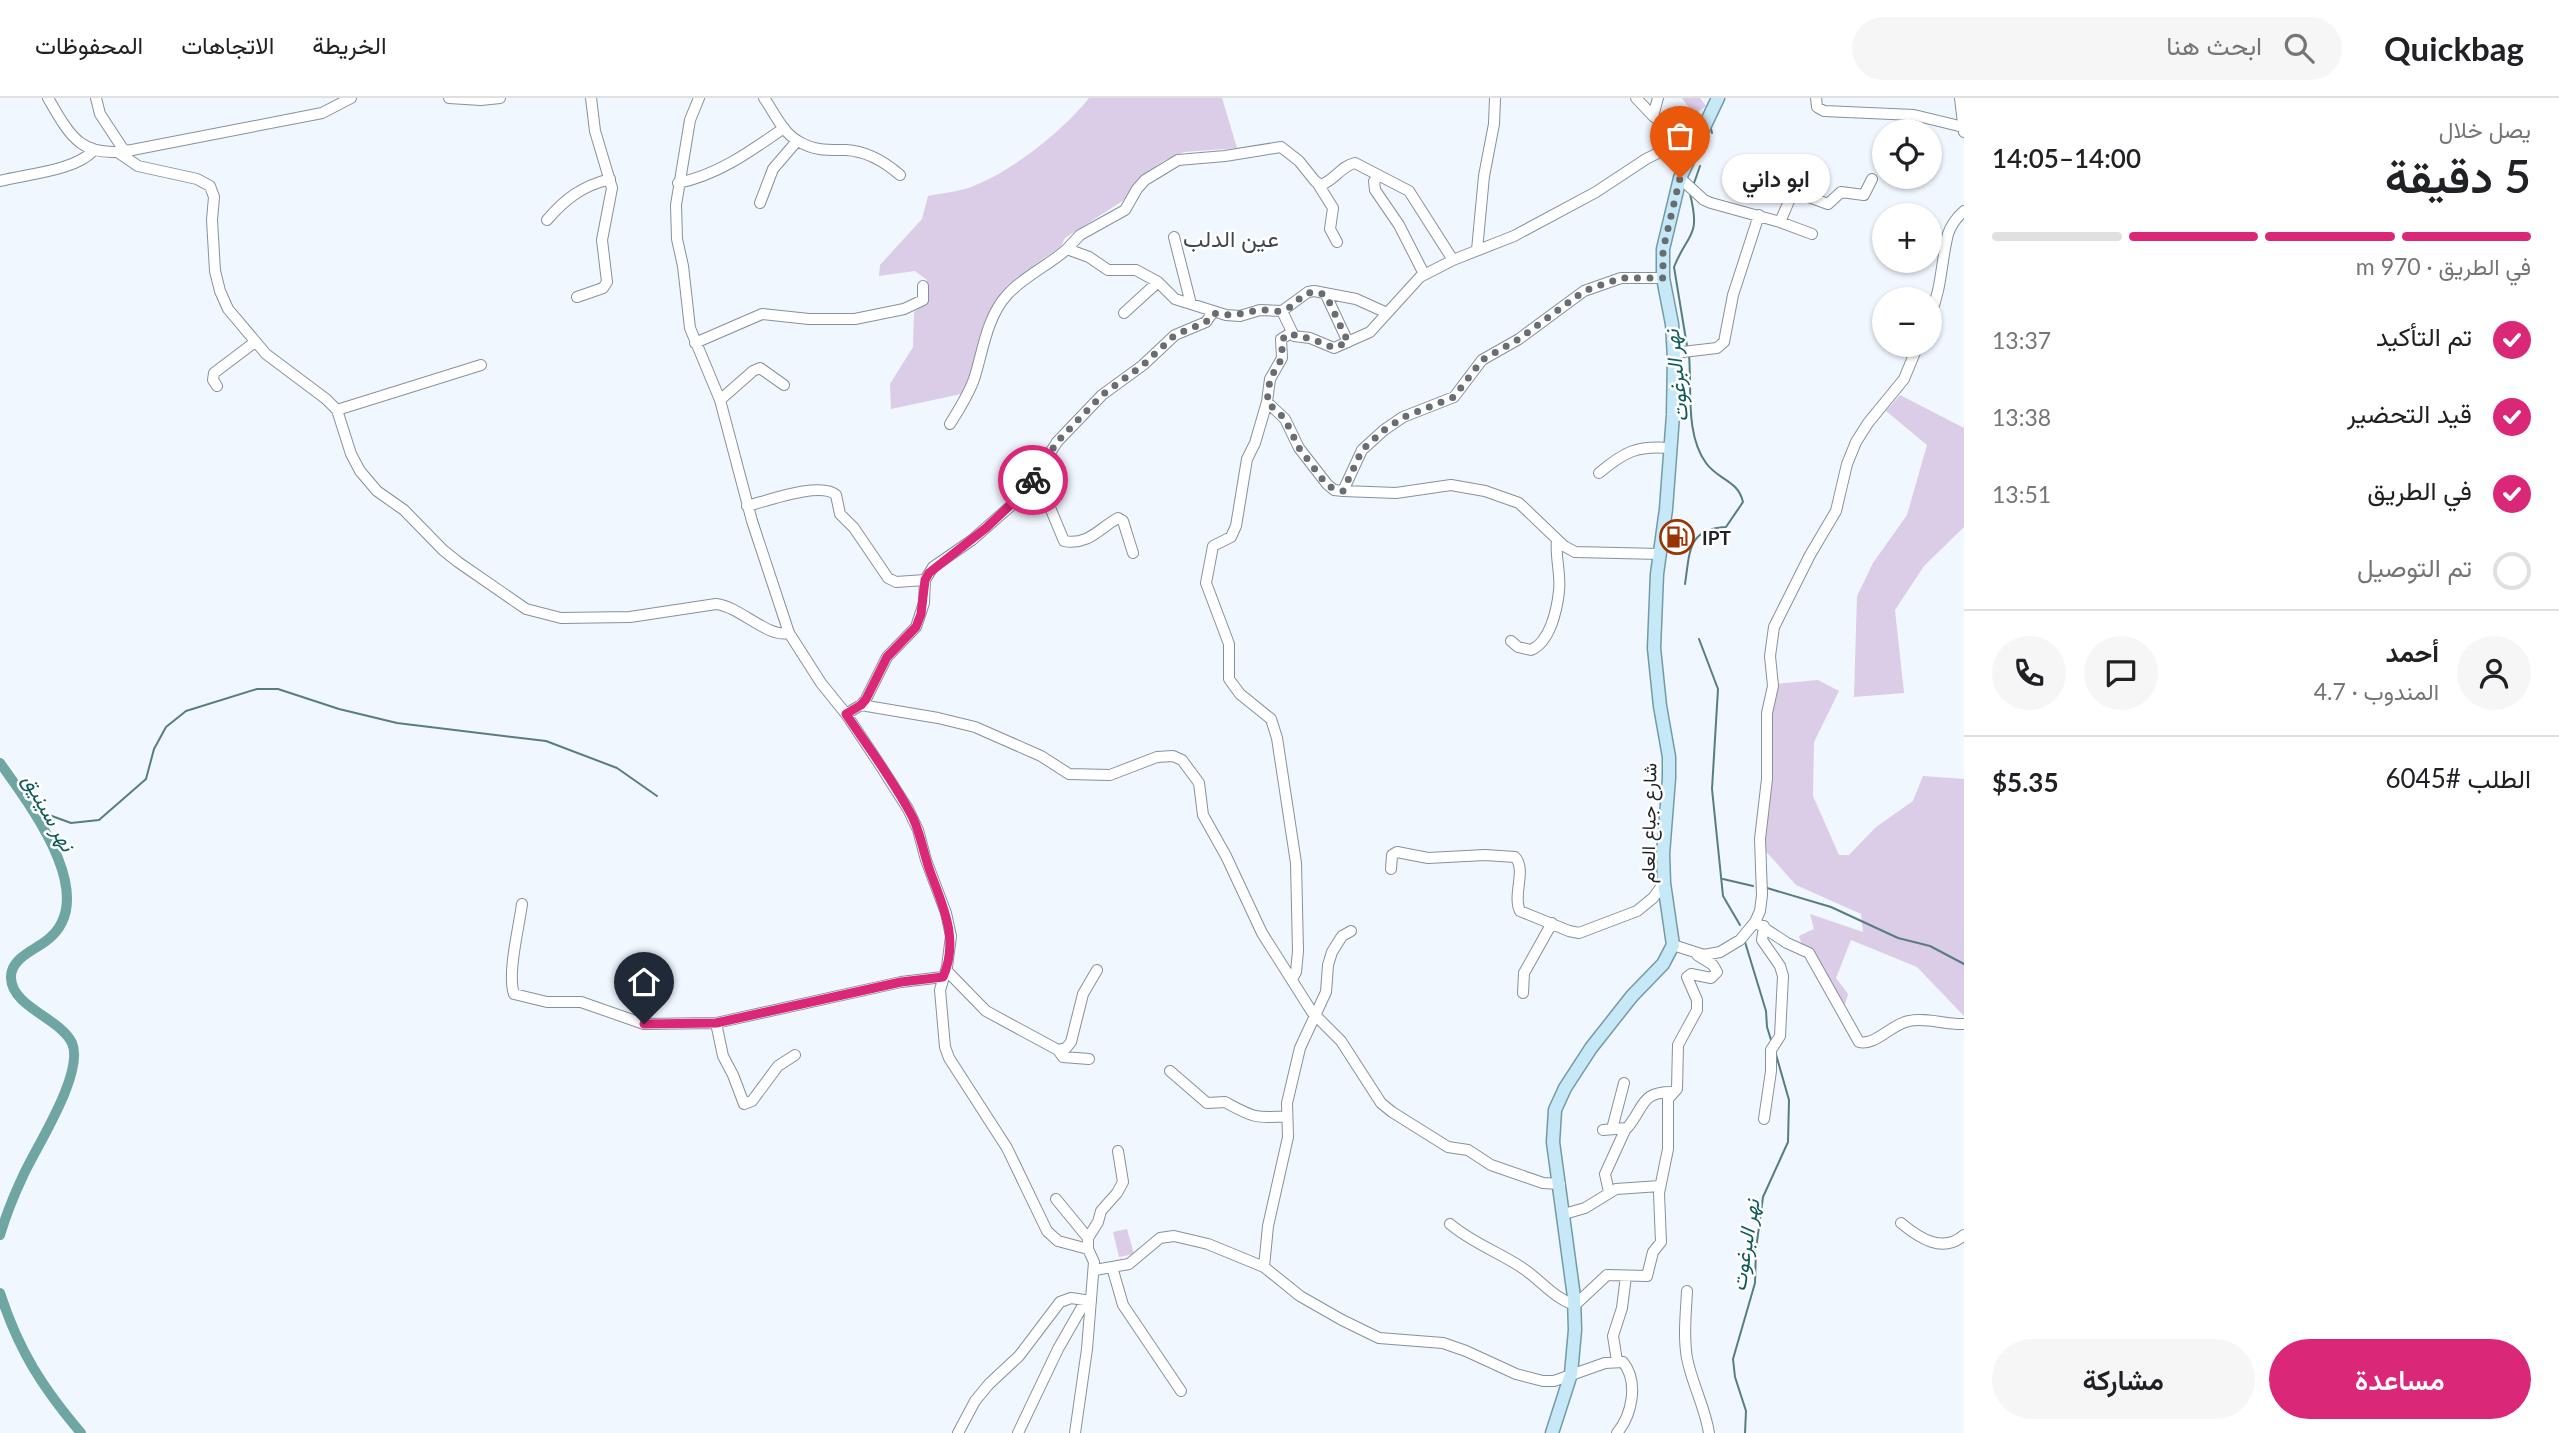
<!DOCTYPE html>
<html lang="ar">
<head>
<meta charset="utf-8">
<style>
	:root { --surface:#fff; --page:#f6f6f6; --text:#202124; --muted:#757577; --line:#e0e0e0; --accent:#db2777 }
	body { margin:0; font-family:Lato,Vazirmatn,sans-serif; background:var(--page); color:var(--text); direction:rtl; height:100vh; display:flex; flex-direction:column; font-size:26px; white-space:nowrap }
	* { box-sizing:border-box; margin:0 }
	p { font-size:23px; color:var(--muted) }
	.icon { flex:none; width:38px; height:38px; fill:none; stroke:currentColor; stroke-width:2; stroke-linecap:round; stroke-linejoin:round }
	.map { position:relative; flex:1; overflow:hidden; direction:ltr }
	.details { display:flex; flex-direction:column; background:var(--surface); width:595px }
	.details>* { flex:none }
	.fabs { position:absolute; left:1872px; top:21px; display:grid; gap:14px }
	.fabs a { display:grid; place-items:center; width:70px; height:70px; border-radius:50%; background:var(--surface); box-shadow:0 2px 5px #0004; font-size:35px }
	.pin { position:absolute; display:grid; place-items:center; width:60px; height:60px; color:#fff; margin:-72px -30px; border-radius:50% 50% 50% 0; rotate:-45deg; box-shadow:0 0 7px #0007 }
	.pin .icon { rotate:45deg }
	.courier { position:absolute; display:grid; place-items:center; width:70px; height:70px; margin:-35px; border:5px solid #db2777; border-radius:50%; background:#fff; color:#222; box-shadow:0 2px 9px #0007 }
	.bubble { position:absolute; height:49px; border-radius:24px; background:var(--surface); box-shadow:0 2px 5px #0004; font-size:23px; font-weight:600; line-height:49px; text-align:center; direction:rtl }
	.summary em { font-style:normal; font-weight:600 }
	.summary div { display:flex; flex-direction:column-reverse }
	.summary { display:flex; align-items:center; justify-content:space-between; height:119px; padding:0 28px }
	h1 { font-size:46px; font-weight:600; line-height:52px }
	.bar { display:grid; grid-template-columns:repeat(4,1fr); gap:10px 7px; align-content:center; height:84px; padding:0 28px }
	.bar i { height:9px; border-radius:5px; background:var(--line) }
	.bar .current { background:var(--accent) }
	.bar p { grid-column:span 4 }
	.line { display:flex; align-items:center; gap:18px; padding:0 28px; border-top:2px solid var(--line) }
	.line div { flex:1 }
	.round { display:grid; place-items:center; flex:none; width:74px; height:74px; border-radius:37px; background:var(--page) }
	ol { padding:0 28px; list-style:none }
	li { display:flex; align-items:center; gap:21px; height:77px }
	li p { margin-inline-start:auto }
	li .icon { padding:7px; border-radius:50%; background:var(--accent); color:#fff; stroke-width:4 }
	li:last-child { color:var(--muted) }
	li i { width:38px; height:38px; border:4px solid var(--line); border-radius:50% }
	.button { display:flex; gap:14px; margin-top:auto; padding:14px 28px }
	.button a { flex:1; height:80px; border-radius:42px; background:var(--accent); color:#fff; font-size:28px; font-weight:600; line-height:80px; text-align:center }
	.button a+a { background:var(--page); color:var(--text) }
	header { display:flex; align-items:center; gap:42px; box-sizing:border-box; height:98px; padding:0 35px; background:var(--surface); border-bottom:2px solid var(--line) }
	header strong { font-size:33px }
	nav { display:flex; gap:38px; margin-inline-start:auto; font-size:24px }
	.search { width:490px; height:63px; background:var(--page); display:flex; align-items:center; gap:18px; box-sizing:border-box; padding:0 24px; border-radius:38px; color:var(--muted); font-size:26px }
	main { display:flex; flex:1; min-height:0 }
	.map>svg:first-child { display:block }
	.green { fill:#dbcce7 }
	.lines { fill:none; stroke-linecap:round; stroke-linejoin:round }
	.stream { stroke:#577e7e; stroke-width:2 }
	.river { stroke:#6fa5a3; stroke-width:10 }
	.minor-casing { stroke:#87919c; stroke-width:12 }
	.major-casing { stroke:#739aaa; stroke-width:15 }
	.minor { stroke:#fff; stroke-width:10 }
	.major { stroke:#c7e9f7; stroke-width:12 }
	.done { stroke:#686d72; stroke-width:7; stroke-dasharray:0 12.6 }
	.route { stroke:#db2777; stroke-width:9 }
	.labels { text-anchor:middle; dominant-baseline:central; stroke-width:5; stroke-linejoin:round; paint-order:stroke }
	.poi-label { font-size:19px; font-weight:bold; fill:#1e2226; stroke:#fff; text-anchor:start }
	.street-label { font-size:19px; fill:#1e2226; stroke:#fff }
	.water-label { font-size:21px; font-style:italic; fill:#0e5b5a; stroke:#fff }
	.quarter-label { font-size:23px; fill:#3f4852; stroke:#fff }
</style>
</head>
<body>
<header>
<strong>Quickbag</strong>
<div class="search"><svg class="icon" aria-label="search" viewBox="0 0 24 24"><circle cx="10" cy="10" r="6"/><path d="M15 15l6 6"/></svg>ابحث هنا</div>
<nav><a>الخريطة</a><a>الاتجاهات</a><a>المحفوظات</a></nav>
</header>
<main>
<section class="details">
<div class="summary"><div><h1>5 دقيقة</h1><p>يصل خلال</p></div><em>14:00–14:05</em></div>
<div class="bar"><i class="current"></i><i class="current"></i><i class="current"></i><i></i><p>في الطريق · 970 m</p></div>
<ol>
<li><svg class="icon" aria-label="check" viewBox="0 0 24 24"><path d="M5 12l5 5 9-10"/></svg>تم التأكيد<p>13:37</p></li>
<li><svg class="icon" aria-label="check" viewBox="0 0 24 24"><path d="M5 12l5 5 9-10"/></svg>قيد التحضير<p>13:38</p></li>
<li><svg class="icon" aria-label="check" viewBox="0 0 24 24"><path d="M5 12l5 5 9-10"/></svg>في الطريق<p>13:51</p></li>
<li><i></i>تم التوصيل</li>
</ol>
<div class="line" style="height:126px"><a class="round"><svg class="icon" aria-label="person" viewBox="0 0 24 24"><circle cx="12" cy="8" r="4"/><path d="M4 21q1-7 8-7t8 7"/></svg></a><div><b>أحمد</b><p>المندوب · 4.7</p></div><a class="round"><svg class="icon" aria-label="chat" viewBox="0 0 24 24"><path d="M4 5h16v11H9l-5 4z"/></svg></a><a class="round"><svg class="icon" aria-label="phone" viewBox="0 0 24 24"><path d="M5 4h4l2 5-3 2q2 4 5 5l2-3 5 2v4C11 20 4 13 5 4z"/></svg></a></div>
<div class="line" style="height:91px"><div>الطلب #6045</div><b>$5.35</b></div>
<div class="button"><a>مساعدة</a><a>مشاركة</a></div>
</section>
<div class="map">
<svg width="1964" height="1335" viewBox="0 0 1964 1335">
	<rect width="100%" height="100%" fill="#f0f7fe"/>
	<path class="green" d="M 1089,0 L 1222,0 L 1237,50 L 1184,54 L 1163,63 L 1140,80 L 1127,100 L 1065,140 L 1061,148 C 1047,159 1010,182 1001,195 C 982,226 979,265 961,296 L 891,311 L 890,286 L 913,249 L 914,214 C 926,205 929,197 927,182 L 915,173 L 879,178 L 880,167 L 922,121 L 928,98 C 942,95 958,94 971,89 C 1010,75 1063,33 1089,0 Z
		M 1682,0 L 1700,0 L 1706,8 L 1694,17 Z
		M 1900,297 L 1964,330 L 1964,429 L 1924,468 L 1895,512 L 1904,595 L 1854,599 L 1857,498 L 1873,465 L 1907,417 L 1927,347 L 1886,313 Z
		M 1818,582 L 1839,593 L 1814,644 L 1813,698 L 1839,757 L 1849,757 L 1876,729 L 1913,703 L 1923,678 L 1964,681 L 1964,918 L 1917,869 L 1851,842 L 1836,880 L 1848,896 L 1844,910 L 1802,847 L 1799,838 L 1814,831 L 1810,816 L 1863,834 L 1861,816 L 1796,787 L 1762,749 L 1770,611 L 1776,586 Z
		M 1127,1131 L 1134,1156 L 1119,1159 L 1113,1134 Z"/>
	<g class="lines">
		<path class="stream" d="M 1711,31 L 1712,35
			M 1693,88 L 1700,68
			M 1687,248 L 1674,169 C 1688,134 1701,140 1690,96
			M 1685,486 C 1690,454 1687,431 1726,429 L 1743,404 C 1738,382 1718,382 1706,365 C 1685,336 1692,291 1689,257
			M 1699,541 L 1718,591 L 1712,691 L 1723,798 L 1740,827
			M 30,710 L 71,725 L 99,722 L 146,681 L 154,651 L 166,629 L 186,613 L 257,591 L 278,591 L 339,611 L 397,625 L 546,643 L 617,670 L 657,698
			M 1723,781 L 1753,788
			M 1767,790 L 1831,809 L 1898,840 L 1930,848 L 1964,866
			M 1745,844 L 1766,913 L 1767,929 L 1772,945
			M 1745,1335 L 1746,1313 L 1735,1279 L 1733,1261 L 1755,1185 L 1756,1151 L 1763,1099 L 1788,1044 L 1789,1002 L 1775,953"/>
		<path class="river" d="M 0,665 C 29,706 103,801 46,843 C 34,852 10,861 11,880 C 12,909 60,920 72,945 C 85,975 36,1049 23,1078 C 14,1097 6,1117 0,1137
			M 0,1195 C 19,1253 42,1289 81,1335"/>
		<g class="minor-casing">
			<path id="minor" d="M 48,0 C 71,40 82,61 132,52 L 322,15 L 351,0
				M 96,0 L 100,16 L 125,54
				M 449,0 L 481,2 L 500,0
				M 699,0 L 690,22 L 676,107 L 677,141 L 683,168 L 690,230 L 720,302 L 752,423 L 789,535 L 821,585 L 846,616 L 878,664 L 908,711 L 918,732 L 926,762 L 946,815 L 951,838 L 947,869 L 940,892 L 945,949 L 949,960 L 1007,1050 L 1047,1133 L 1058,1143 L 1088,1151 L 1094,1164 L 1087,1251 L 1075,1335
				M 764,0 C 774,14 782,34 798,43 C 814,53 828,52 846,52 C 867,53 885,64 900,77
				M 1636,0 L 1653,18 L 1688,45
				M 1816,0 L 1817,9 L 1824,13 L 1914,17 L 1963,29
				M 1960,0 L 1964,34
				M 1653,18 L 1658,0
				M 119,55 L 138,68 L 197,81 L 210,88 L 214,99 L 212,122 L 215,173 L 220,193 L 228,211 L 266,256 L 326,301 L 337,312 L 351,356 L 360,373 L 377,393 L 404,412 L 443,452 L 458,464 L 526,511 L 561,520 L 630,519 L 716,506 C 741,509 767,540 789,535
				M 1379,78 L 1374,83 L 1375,92 L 1399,127 L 1424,176
				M 1680,80 L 1704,102 L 1711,105 L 1780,124 L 1812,136
				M 0,83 C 27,76 74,73 93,53
				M 678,85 C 718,77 751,53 784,30
				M 1318,86 L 1333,110 L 1330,131 L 1337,144
				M 760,105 L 773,71 L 797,43
				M 547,122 C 565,101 582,88 610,81
				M 1780,124 L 1792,96 L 1798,95 L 1828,106 L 1841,94 L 1864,97 L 1872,81
				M 1174,139 L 1191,206
				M 1477,152 L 1484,78 L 1494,26 L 1495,0
				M 1326,197 L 1348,244
				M 577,199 L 603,190 L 607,184 L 602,142 L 612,90 L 595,33 L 591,0
				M 1282,213 L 1294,238 L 1310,240 L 1334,250 L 1370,234 L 1420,179 L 1453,162 L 1514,138 L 1596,94 L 1646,61 L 1666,51 L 1685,45
				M 1124,215 L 1158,184
				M 1387,215 L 1356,201 L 1314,193 L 1308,194 L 1282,213 L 1260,212 L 1240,218 L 1226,217 L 1175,201 L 1158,184 L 1136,172 L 1108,172 L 1089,159 L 1067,151 L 1080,137 L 1125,112 L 1137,91 L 1145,82 L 1178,62 L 1225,58 L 1281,49 L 1299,63 L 1315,83 L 1321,87 C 1335,82 1341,68 1355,65 L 1409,93 L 1453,162
				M 1930,218 C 1942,190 1941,164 1948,136 C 1951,127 1957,119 1964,113
				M 1291,235 L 1281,241 L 1282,260 L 1270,281 L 1267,304 L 1255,345 L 1247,361 L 1236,428 L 1231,439 L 1213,448 L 1206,485 L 1229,546 L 1229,581 L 1240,596 L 1271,621 L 1277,640 L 1296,765 L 1298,853 L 1296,874 L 1292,881
				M 695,245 L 762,216 L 809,221 L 855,221 L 904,211 L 923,202 L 923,188
				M 1674,255 L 1717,250 L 1724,244 L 1733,197 L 1759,117
				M 217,288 L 213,282 L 214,275 L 255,244
				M 720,302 L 753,273 L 760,270 L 784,287
				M 1267,304 L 1285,321 L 1299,350 L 1327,386 L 1334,392 L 1343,393 L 1362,352 L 1384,332 L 1403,319 L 1454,299 L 1482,262 L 1519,241 L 1584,193 L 1621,180 L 1663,180
				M 337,312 L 481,267
				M 950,326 C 959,311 970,295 975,278 C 983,252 987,219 1007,197 C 1024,178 1048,168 1067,151
				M 1599,375 C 1624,354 1637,347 1670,350
				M 1030,386 L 1049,407 L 1064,443 C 1088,448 1101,429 1118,420 L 1123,423 L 1133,455
				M 1343,393 L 1396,395 L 1451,387 L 1485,393 L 1519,405 L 1564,448 L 1575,454 L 1660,456
				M 747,408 C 767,403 821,383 836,397 L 840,416 L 854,430 L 888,480 L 896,484 L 925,482
				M 1511,543 L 1518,549 L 1531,552 C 1550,544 1557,512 1559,493 C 1561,476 1555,459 1557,442
				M 861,607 L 938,620 L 975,629 L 1041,658 L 1069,676 L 1110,677 L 1157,659 L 1173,658 L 1182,662 L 1199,685 L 1203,717 L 1226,758 L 1262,835 L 1312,914 L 1341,943 L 1381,1005 L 1392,1014 L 1448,1049 L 1468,1052 L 1491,1067 L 1543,1085 L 1560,1086
				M 846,616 L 861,607 L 866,601 L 887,559 L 916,529 L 924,505 L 925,482 L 933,469 L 972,442 L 1013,406 L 1036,377 L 1057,344 L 1102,297 L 1143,267 L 1175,237 L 1206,224 L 1213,214
				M 1391,771 L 1392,757 L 1397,754 L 1428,760 L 1485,757 L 1515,759 C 1527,772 1512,797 1520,813 L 1569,833 L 1579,835 L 1637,813 L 1653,800 L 1664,785
				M 522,806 C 519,829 507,876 514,896 L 547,904 L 581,904 L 644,926 L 716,925 L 901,884 L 943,879
				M 1755,824 L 1787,845 L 1809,855 L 1859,944 C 1876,948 1891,926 1909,923 C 1926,919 1946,927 1964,926
				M 1673,847 L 1704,857 L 1720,854 L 1740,842 L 1755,824 L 1760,813 L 1762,797 L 1760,741 L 1767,681 L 1767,615 L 1773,588 L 1770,558 L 1774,529 L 1810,457 L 1836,413 L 1847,366 L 1856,344 L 1868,325 L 1904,281 L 1918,247
				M 946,872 L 986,913 L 1058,952 L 1066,950 L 1071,944 L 1083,896 L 1097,872
				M 1523,895 L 1524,875 L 1552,825
				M 716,925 L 723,958 L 733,977 L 744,1006 L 752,1003 L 778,968 L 795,957
				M 1058,952 L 1063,959 L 1089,961
				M 1170,973 L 1207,1005 L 1225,1004 C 1251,1018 1254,1021 1286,1018
				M 1764,1021 L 1771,973 L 1771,952 L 1780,938 L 1783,878 L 1780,868 L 1762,842 L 1764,828
				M 1612,1031 L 1624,985
				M 1603,1032 L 1627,1030 C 1645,1009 1640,993 1674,994
				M 1609,1094 L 1605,1076 L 1626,1030
				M 1056,1101 L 1088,1140
				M 1564,1116 L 1585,1110 L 1616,1091 L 1660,1088
				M 1901,1125 C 1919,1140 1943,1156 1964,1137
				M 1450,1126 C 1471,1144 1498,1154 1521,1169 C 1540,1181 1553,1200 1575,1207 L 1607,1177 L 1647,1178 L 1653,1154 L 1661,1144 L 1659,1095 L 1668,1051 L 1668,1001 L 1677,991 L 1678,947 L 1697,912 L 1697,902 L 1687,879 L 1691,876 L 1711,880 L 1717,874 L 1713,867 L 1697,857
				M 1088,1151 L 1088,1140 L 1098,1124 L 1101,1113 L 1117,1095 L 1123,1084 L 1118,1053
				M 1112,1169 L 1123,1207 L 1181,1293
				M 1264,1169 L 1268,1128 L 1288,1039 L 1287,1005 L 1300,950 L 1326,894 L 1328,867 L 1332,854 L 1342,838 L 1351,833
				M 1095,1172 L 1129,1166 L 1160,1140 L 1174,1138 L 1208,1146 L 1264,1169 L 1300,1198 L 1342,1222 L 1379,1240 L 1443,1245 L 1466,1253 L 1516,1276 L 1543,1283 L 1554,1283 L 1605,1265 L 1623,1264 C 1639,1284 1632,1317 1617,1335
				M 1687,1193 C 1686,1215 1683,1238 1687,1260 C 1692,1286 1705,1309 1709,1335
				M 1617,1263 L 1613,1238 L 1622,1210 L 1626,1178
				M 958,1335 L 975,1303 L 989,1286 L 1019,1258 L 1060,1204 L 1071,1200 L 1091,1203
				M 1018,1335 L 1058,1251 L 1086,1202"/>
		</g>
		<g class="major-casing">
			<path id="major" d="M 1552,1335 L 1571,1276 L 1575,1232 L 1574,1199 L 1553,1044 L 1555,1012 L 1565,990 L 1591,950 L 1632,898 L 1663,866 L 1673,847 L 1664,785 L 1663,756 L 1669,680 L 1669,659 L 1660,608 L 1654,550 L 1657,476 L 1666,411 L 1673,317 L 1674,260 L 1672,226 L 1663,180 L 1663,151 L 1680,80 L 1718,0"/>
		</g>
		<use href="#minor" class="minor"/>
		<use href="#major" class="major"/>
	</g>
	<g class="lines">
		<path class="done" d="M 1033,382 L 1057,344 L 1102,297 L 1143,267 L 1175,237 L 1206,224 L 1213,215 C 1238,220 1242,213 1264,212 C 1269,212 1276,214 1281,213 C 1301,208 1299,187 1326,197 L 1348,244 L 1334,250 L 1310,240 L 1298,239 L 1291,235 L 1282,241 L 1282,260 L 1270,281 L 1267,304 L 1285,321 L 1299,350 L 1326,386 L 1334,391 L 1343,393 L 1362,352 L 1384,332 L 1404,319 L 1454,299 L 1482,262 L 1519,241 L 1584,193 L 1621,180 L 1663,180 L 1663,152 L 1680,80"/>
		<path class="route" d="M 644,926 L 716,925 L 901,884 L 943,879 C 959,843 944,810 931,776 C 924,758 921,737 913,720 C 894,683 868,649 846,616 L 861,607 L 866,601 L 887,559 L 916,529 L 921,516 L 925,482 L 929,475 L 986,430 L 1022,396 L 1033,382"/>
	</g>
	<defs>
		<g id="fuel-ring" transform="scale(1.75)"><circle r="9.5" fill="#fff" stroke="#993404" stroke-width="1.5"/><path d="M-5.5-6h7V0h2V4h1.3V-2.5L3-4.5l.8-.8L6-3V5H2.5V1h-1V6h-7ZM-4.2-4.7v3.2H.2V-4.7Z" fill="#993404"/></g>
	</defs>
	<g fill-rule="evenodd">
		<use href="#fuel-ring" x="1677" y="439"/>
	</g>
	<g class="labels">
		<g class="poi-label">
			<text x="1702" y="439">IPT</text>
		</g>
		<g class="street-label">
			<text transform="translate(1648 725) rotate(-89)">شارع جباع العام</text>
		</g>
		<g class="water-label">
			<text transform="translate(1675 278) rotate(-96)">نهر البرغوت</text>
			<text transform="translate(50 714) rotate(61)">نهر سينيق</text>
			<text transform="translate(1744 1147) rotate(-81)">نهر البرغوت</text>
		</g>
		<g class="quarter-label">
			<text x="1231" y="140">عين الدلب</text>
		</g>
	</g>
</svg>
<div class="fabs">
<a><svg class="icon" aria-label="locate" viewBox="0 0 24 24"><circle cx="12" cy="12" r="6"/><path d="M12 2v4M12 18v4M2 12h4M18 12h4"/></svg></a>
<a>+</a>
<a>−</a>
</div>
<div class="pin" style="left:1680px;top:80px;background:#ea580c"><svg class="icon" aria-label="bag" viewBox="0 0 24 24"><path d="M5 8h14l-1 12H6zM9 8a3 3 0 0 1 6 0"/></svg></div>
<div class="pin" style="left:644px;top:926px;background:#1f2937"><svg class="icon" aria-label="home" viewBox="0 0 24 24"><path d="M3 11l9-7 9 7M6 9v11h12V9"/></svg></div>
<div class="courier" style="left:1033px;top:382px"><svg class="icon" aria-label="bike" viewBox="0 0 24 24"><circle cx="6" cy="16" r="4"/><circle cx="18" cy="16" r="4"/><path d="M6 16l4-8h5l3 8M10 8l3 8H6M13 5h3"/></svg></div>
<div class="bubble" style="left:1722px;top:56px;width:108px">ابو داني</div>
</div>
</main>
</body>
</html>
